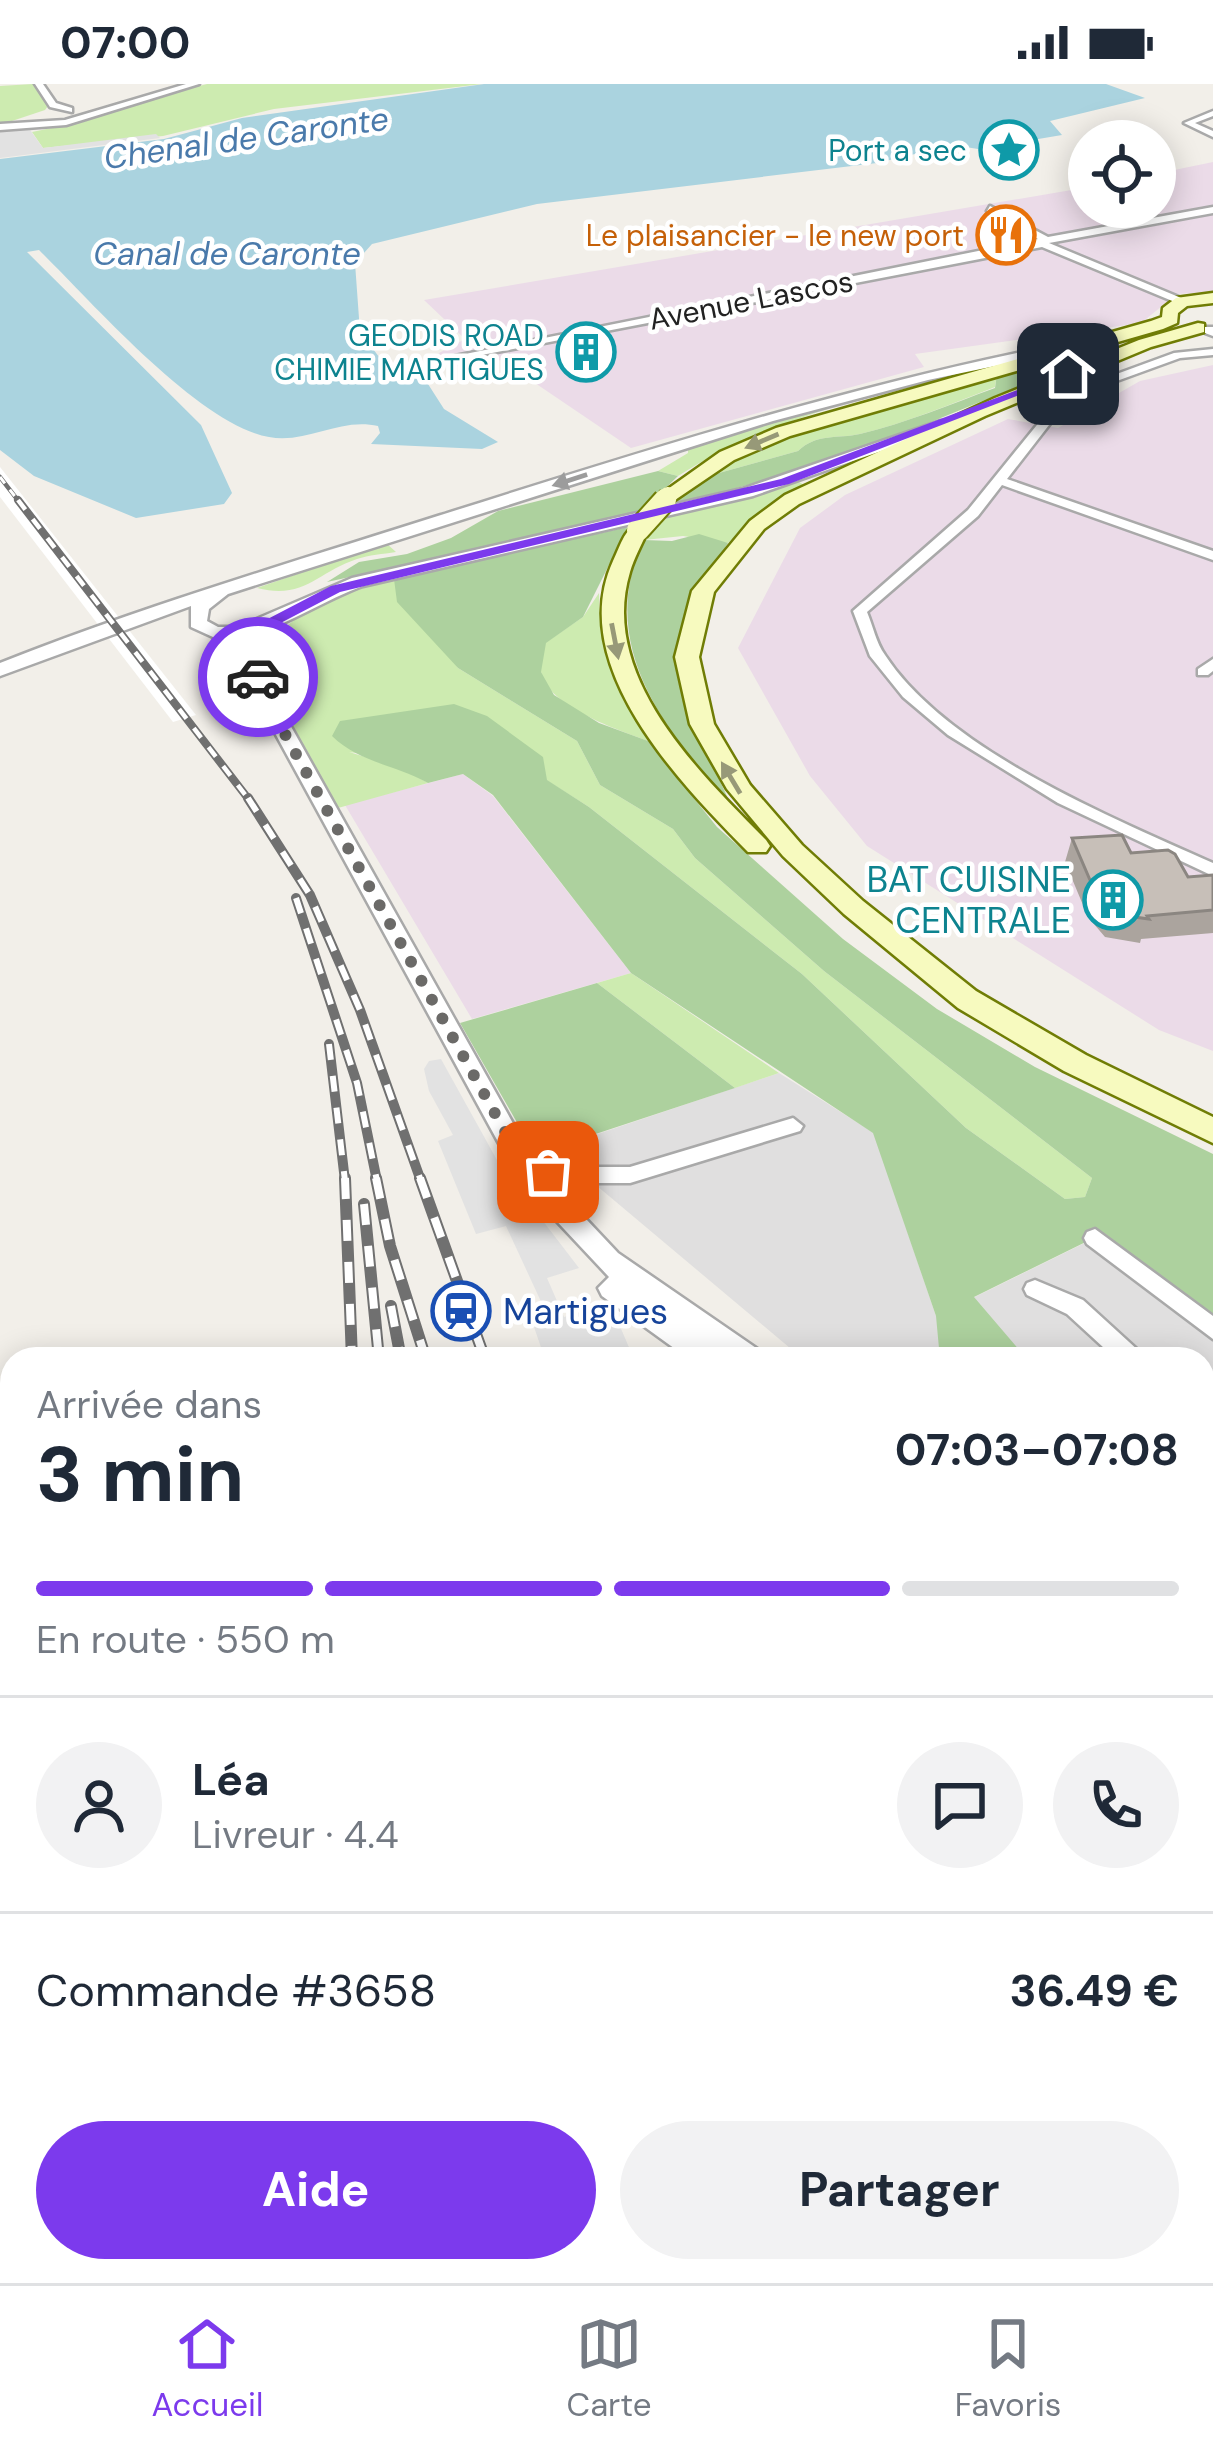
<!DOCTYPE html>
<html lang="fr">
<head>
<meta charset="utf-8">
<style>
	:root { --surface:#fff; --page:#f2f2f3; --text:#1f2937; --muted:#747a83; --line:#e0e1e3; --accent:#7c3aed }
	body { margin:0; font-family:"DM Sans",sans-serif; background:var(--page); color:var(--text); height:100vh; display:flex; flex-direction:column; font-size:45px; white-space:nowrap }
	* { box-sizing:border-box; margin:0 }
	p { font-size:39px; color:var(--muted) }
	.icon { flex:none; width:66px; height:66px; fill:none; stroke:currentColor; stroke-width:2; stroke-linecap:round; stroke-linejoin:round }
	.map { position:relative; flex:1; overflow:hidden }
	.panel { position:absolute; left:0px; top:1263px; width:1215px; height:936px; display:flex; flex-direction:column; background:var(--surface); border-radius:36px 36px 0 0; box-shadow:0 6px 30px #0003 }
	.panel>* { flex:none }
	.controls { position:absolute; left:1068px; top:36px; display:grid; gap:24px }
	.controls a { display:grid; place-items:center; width:108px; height:108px; border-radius:50%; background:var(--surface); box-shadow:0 6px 30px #0003; font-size:60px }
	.pin { position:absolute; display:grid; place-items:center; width:102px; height:102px; color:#fff; margin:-51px; border-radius:24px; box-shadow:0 6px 18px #0006 }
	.courier { position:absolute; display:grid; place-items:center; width:120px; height:120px; margin:-60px; border:9px solid #7c3aed; border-radius:50%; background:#fff; color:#222; box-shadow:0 3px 15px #0007 }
	.headline em { font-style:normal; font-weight:700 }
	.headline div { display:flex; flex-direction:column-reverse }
	.headline { display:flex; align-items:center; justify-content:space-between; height:204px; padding:0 36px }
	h1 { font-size:78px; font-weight:700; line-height:90px }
	.bar { display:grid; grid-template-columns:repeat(4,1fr); gap:18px 12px; align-content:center; height:144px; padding:0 36px }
	.bar i { height:15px; border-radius:9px; background:var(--line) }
	.bar .on { background:var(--accent) }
	.bar p { grid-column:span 4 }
	.line { display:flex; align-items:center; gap:30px; padding:0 36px; border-top:3px solid var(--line) }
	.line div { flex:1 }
	.round { display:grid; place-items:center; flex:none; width:126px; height:126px; border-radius:63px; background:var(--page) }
	.cta { display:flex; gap:24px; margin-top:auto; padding:24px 36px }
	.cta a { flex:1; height:138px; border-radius:72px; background:var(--accent); color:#fff; font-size:48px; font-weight:700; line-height:138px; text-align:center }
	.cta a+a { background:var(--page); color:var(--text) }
	.status { display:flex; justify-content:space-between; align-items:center; height:84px; padding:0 60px; background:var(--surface); direction:ltr }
	.status svg { height:33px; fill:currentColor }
	.dock { display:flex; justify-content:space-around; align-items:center; height:168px; border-top:3px solid var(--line); background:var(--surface); font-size:33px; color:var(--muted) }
	.dock a { display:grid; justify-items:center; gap:6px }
	.dock .on { color:var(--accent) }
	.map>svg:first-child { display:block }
	.residential { fill:#e0dfdf }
	.industrial { fill:#ebdbe8 }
	.grass { fill:#cdebb0 }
	.forest { fill:#add19e }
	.parking { fill:#e2e2e2 }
	.water { fill:#aad3df }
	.pier { fill:#fff }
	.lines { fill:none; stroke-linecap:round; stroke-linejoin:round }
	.minor-casing { stroke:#a9a9a9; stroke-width:5 }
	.tertiary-casing { stroke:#a9a9a9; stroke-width:5 }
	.secondary-casing { stroke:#707d05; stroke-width:5 }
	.minor { fill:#fff; fill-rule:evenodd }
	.tertiary { fill:#fff; fill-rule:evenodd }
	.secondary { fill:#f7fabf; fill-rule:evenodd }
	.rail-far4-casing { stroke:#707070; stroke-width:4.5 }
	.rail-far3-casing { stroke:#707070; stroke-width:8 }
	.rail-far2-casing { stroke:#707070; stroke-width:10 }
	.rail-far1-casing { stroke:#707070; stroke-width:12 }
	.rail-casing { stroke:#707070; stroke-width:14 }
	.rail-far4 { stroke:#fff; stroke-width:3; stroke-dasharray:8; stroke-linecap:butt }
	.rail-far3 { stroke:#fff; stroke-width:4.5; stroke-dasharray:12; stroke-linecap:butt }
	.rail-far2 { stroke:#fff; stroke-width:6; stroke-dasharray:16; stroke-linecap:butt }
	.rail-far1 { stroke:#fff; stroke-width:8; stroke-dasharray:21; stroke-linecap:butt }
	.rail { stroke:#fff; stroke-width:9; stroke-dasharray:26; stroke-linecap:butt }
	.secondary-bridge-far1-casing { stroke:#707d05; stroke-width:21; stroke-linecap:butt }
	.secondary-bridge-casing { stroke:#707d05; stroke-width:26; stroke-linecap:butt }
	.secondary-bridge-far1 { stroke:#f7fabf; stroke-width:18 }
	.secondary-bridge { stroke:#f7fabf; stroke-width:22 }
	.wall { fill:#aba49e }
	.building { fill:#c7bfb8; stroke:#8b8681; stroke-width:3 }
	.oneway { fill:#979978 }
	.oneway2 { fill:#9c9c9c }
	.route { fill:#7c3aed }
	.done { stroke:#6b6a68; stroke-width:12; stroke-dasharray:0 21.6 }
	.labels { text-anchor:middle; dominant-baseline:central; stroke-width:9; stroke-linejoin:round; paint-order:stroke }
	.far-culture-label { font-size:30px; fill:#0d838f; stroke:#fff; text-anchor:end }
	.far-food-label { font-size:30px; fill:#c56008; stroke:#fff; text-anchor:end }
	.far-street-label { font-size:30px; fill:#222; stroke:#fff }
	.far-water-label { font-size:33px; font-style:italic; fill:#4a7aab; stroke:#fff }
	.culture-label { font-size:36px; fill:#0d838f; stroke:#fff; text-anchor:end }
	.transit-label { font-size:36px; fill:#164399; stroke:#fff; text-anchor:start }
</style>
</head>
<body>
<div class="status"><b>07:00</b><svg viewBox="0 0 49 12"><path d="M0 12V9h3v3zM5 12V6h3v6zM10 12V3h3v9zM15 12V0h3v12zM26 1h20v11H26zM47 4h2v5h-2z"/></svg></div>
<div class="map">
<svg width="1213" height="2199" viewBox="0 0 1213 2199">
	<rect width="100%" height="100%" fill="#f2efe9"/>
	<path class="residential" d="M 779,989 L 874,1049 L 936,1232 L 1105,1149 L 1213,1236 L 1213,2112 L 1203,2085 L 1203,1275 L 803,1275 L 553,1065 Z"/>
	<path class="industrial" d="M 1213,78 L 1213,208 L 1177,210 L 1141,239 L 915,270 L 924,283 L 631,364 L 501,276 L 466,284 L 443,279 L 439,269 L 465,255 L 424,216 L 1089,103 L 1089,123 L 1155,123 L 1155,90 Z
		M 1213,281 L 1213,967 L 1159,946 L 867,762 L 810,692 L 738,564 L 800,444 L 845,411 L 1008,335 L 1058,344 L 1140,297 Z
		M 463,690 L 493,712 L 631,889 L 472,935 L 345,721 Z
		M 0,1573 L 12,1581 L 12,2187 L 716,2187 L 720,2199 L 0,2199 Z"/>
	<path class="grass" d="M 33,0 L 48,22 L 45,26 L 0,41 L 0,2 Z
		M 207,0 L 482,0 L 274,25 L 163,52 L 43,64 L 32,48 L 81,38 L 97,28 Z
		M 1019,274 C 904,305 779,327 678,392 L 658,387 L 688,369 L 688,363 L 884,304 Z
		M 997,290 L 995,303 C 951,320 906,339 860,350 C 837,355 817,349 798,367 L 701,394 L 774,356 Z
		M 799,398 L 804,401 L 728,459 L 683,452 L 644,456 L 658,436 Z
		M 386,459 L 396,468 C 383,470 369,471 357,475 C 317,488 305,516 257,504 Z
		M 394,495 L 458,584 L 577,657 L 600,701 L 673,745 L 695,774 L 824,887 L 1092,1094 L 1085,1113 L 1065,1115 L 966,1044 L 802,890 L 589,723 L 546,696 L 349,668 L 405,685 L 428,699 L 338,724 L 267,594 L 266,559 L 300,531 L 357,503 Z
		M 599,509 C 600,572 615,604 648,657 C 619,646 548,623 541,588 C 540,581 544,567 545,559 L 583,533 Z
		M 631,889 L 779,989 L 735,1004 L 597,899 Z"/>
	<path class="forest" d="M 1104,261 L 1110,265 L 845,373 L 671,423 L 701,394 L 798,367 C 817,349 837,355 860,350 C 906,339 951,320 995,304 L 997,290 Z
		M 658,387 L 678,392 L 639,430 L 327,498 L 359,478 L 407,470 L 451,454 L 498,427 Z
		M 628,443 L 583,533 L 546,559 L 541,588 L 554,611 L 599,639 L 648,657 L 717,743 L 843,855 L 937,925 L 1035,983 L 1213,1070 L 1213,1236 L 1104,1149 L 974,1213 L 1027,1275 L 940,1275 L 936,1232 L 873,1049 L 631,889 L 493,711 L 463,690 L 428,699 C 396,681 358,678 332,652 L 340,637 L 454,620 L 487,632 L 543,673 L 547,696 L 589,723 L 802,890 L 966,1044 L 1065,1115 L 1085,1113 L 1092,1094 L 824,887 L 695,774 L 673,745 L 600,701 L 577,657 L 458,584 L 397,518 L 394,495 Z
		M 699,450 L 728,459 L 689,523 L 691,633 L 730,719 C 663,646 595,557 644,456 L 672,457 Z
		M 597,899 L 735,1004 L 535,1070 L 460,939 Z
		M 1007,2187 L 1192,2187 L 1196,2199 L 1012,2199 Z"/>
	<path class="parking" d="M 28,43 L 43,64 L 156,50 L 160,54 L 0,74 L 0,48 Z
		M 441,975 L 517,1112 L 533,1124 L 579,1184 L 547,1194 L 564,1233 L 610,1219 L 634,1275 L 545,1275 L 534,1243 L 550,1237 L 506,1142 L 476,1150 L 438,1057 L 453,1051 L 429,1007 L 424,985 L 429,977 Z"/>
	<path class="water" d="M 484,0 L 1106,0 L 1145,14 L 1050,37 L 1062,51 L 978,65 L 953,61 L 877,79 L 537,120 L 372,160 L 355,179 L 360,248 L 386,282 L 428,300 L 444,325 L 498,358 L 482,365 L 371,360 L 380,349 L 378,342 C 340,333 307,360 269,353 C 199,341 92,218 39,166 L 27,168 L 201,341 L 232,409 L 224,420 L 136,434 L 34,392 L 0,366 L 0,75 L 164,55 L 242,34 Z"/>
	<path class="pier" d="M 0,383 L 196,631 L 173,638 L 0,413 Z"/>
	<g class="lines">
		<g class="minor-casing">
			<path id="minor" d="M 35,0 L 43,0 L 56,19 L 72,24 L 72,28 L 50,23 Z
				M 186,0 L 199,0 L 66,41 L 0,46 L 0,40 L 65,36 Z
				M 1213,27 L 1213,32 L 1195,39 L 1213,47 L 1213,53 L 1184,39 Z
				M 990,122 L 1048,153 L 1213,123 L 1213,129 L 1049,159 L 1186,216 L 1182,221 L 1042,163 L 461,275 L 455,272 L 1038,155 L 987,127 Z
				M 1213,265 L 1213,271 L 1180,274 L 1070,314 L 1007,395 L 1213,467 L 1213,476 L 1002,401 L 978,432 L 867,528 C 873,542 876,559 885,571 C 948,667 1111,733 1213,779 L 1213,792 L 1058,719 L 948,651 L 903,613 L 870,572 L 853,527 L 968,426 L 1062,310 L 1174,269 Z
				M 1213,575 L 1213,587 L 1208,591 L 1198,591 L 1198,585 Z
				M 793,1034 L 803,1042 L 800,1047 L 630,1099 L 529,1099 L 522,1097 L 519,1091 L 522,1085 L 529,1083 L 630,1083 Z
				M 1095,1145 L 1213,1232 L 1213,1255 L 1087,1160 L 1084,1154 L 1087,1148 Z
				M 1035,1196 L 1083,1216 L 1140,1268 L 1144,1275 L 1116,1275 L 1067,1230 L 1027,1211 L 1024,1205 L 1027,1199 Z
				M 1203,1330 L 1213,1336 L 1213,1366 L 1203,1360 Z
				M 1203,1697 L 1213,1701 L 1213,1738 L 1203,1734 Z"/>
		</g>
		<g class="tertiary-casing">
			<path id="tertiary" d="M 1205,243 L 1213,243 L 1213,252 L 1205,249 Z
				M 1092,254 L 1097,255 L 1097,261 L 928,296 L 773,337 L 228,510 L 209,525 L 207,537 L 218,543 L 238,543 L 352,494 L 742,405 L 940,337 L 950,337 L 950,343 L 753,412 L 363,502 C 321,517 276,549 234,555 L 270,605 L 538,1084 L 618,1169 L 759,1266 L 764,1275 L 689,1275 L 602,1212 L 598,1204 L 609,1193 L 520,1098 L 251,605 L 213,553 L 191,543 L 191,522 L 0,592 L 0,579 C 144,522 293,478 441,431 C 656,363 870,295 1092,254 Z
				M 1203,2166 L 1213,2170 L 1213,2199 L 1185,2199 L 1180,2187 L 1203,2187 Z"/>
		</g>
		<g class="secondary-casing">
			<path id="secondary" d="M 1213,209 L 1213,219 L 1187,222 L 1178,229 L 1177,239 L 1163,245 L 790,352 L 734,376 L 675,416 L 658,412 L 720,368 L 776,344 L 1151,237 L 1162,233 L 1163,224 L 1176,214 Z
				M 1198,239 L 1204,240 L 1204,248 L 1151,263 L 985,332 L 799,420 L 764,445 L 714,508 L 699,573 L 714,640 L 750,701 L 802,761 L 863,817 L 976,907 L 1086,971 L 1213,1033 L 1213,1059 L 1064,987 L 958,924 L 844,830 L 783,772 L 727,705 L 690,640 L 675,573 L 692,507 L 750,437 L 785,411 L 995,314 L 1139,256 Z
				M 638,440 L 648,446 C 642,460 634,474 630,488 C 598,593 701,690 766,756 L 770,762 L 766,768 L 748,768 C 681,700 565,582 613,477 C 620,463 624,445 638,440 Z"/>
		</g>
		<use href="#minor" class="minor"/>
		<use href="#tertiary" class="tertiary"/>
		<use href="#secondary" class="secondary"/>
		<g class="rail-far4-casing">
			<path id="rail-far4" d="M 0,393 L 20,419"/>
		</g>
		<g class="rail-far3-casing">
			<path id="rail-far3" d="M 18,416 L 250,717"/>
		</g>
		<g class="rail-far2-casing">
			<path id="rail-far2" d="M 248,714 L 310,811 L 360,926 L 421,1097
				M 296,814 L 357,999 L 377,1097
				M 329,960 L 345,1097"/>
		</g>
		<g class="rail-far1-casing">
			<path id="rail-far1" d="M 345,1094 L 352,1275
				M 376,1094 L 390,1162 L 426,1275
				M 420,1094 L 485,1275
				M 364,1120 L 379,1275
				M 391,1222 L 401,1275"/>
		</g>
		<g class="rail-casing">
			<path id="rail" d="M 429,2187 L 430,2199
				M 467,2187 L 468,2199
				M 489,2187 L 489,2199
				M 510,2187 L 511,2199
				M 531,2187 L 532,2199
				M 551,2187 L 552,2199
				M 579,2187 L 581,2199
				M 608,2187 L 612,2199
				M 650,2187 L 654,2199
				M 673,2187 L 677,2199
				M 696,2187 L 700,2199
				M 716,2187 L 721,2199
				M 739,2187 L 743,2199
				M 762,2187 L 767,2199
				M 791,2187 L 795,2199
				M 812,2187 L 816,2199
				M 842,2187 L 846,2199
				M 867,2187 L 871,2199
				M 897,2187 L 902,2199
				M 929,2187 L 933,2199
				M 953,2187 L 958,2199
				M 233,2199 L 235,2187
				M 258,2199 L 260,2187
				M 286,2199 L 288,2187
				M 307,2199 L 308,2187
				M 334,2199 L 335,2187
				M 354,2199 L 356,2187
				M 375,2199 L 376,2187"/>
		</g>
		<use href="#rail-far4" class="rail-far4"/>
		<use href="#rail-far3" class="rail-far3"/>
		<use href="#rail-far2" class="rail-far2"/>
		<use href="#rail-far1" class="rail-far1"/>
		<use href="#rail" class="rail"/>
		<g class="secondary-bridge-far1-casing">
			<path id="secondary-bridge-far1" d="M 662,419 L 668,412"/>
		</g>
		<g class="secondary-bridge-casing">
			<path id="secondary-bridge" d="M 638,446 L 665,416"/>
		</g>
		<use href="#secondary-bridge-far1" class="secondary-bridge-far1"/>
		<use href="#secondary-bridge" class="secondary-bridge"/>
	</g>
	<path class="wall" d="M 1072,754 L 1131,769 L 1188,793 L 1213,791 L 1213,849 L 1141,855 L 1140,859 L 1105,853 L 1088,833 L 1065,778 Z"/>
	<path class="building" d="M 1122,751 L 1131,769 L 1168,766 L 1175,770 L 1188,793 L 1213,791 L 1213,826 L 1147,832 L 1149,835 L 1113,830 L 1096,810 L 1072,754 Z"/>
	<defs><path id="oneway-solid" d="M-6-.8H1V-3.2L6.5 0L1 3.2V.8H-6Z" transform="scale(3)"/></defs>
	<g class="oneway">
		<use href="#oneway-solid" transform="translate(762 357) rotate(157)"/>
		<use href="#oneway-solid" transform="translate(615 557) rotate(79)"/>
		<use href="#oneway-solid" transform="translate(731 694) rotate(-121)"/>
	</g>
	<use class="oneway2" href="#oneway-solid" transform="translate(570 396) rotate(162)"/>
	<path class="route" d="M 1065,288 L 1074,290 L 789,400 L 340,508 L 271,544 L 262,579 L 265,593 L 258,597 L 251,593 L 248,579 L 260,539 L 331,502 L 781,395 Z"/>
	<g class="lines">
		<path class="done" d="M 258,593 L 260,605 L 529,1091 L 548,1088"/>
	</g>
	<defs>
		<g id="sight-ring" transform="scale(3)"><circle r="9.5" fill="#fff" stroke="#0f9aa8" stroke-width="1.5"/><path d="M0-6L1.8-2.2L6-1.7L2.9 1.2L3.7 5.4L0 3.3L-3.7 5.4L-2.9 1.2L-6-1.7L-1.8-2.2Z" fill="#0f9aa8"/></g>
		<g id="restaurant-ring" transform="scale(3)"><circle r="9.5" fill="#fff" stroke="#e8710a" stroke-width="1.5"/><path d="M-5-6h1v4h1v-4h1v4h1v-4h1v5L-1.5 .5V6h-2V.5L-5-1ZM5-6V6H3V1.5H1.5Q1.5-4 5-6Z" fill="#e8710a"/></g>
		<g id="building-ring" transform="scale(3)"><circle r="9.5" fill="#fff" stroke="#0f9aa8" stroke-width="1.5"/><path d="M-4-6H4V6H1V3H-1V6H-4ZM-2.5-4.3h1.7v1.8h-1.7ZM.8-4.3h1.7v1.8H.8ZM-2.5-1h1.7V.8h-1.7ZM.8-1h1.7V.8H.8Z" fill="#0f9aa8"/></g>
		<g id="station-ring" transform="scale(3)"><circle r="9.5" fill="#fff" stroke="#1a4fb4" stroke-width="1.5"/><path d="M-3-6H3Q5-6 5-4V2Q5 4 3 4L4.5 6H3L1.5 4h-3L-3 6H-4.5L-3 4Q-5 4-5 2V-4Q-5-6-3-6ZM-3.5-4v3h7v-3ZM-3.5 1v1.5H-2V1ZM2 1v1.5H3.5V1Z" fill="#1a4fb4"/></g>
	</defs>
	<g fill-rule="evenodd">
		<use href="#sight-ring" x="1009" y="66"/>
		<use href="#restaurant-ring" x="1006" y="151"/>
		<use href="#building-ring" x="586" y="268"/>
		<use href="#building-ring" x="1113" y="816"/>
		<use href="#station-ring" x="461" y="1227"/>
	</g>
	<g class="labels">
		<g class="far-culture-label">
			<text x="967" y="66">Port a sec</text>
			<text x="544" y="251">GEODIS ROAD<tspan x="544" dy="34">CHIMIE MARTIGUES</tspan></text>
		</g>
		<g class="far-food-label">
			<text x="964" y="151">Le plaisancier - le new port</text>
		</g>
		<g class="far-street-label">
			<text transform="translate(751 216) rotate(-11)">Avenue Lascos</text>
		</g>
		<g class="far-water-label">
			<text transform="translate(246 54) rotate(-8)">Chenal de Caronte</text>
			<text x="227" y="169">Canal de Caronte</text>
		</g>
		<g class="culture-label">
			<text x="1071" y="795">BAT CUISINE<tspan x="1071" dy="41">CENTRALE</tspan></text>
		</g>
		<g class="transit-label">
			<text x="503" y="1227">Martigues</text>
		</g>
	</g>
</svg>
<div class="controls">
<a><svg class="icon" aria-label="locate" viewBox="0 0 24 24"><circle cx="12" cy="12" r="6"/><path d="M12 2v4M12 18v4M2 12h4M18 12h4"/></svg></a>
</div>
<div class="pin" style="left:548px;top:1088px;background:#ea580c"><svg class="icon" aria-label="bag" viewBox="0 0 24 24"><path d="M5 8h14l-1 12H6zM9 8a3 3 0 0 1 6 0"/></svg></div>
<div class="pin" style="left:1068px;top:290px;background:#1f2937"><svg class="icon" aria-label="home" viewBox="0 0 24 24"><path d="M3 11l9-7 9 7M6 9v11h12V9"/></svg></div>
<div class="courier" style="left:258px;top:593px"><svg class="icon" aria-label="car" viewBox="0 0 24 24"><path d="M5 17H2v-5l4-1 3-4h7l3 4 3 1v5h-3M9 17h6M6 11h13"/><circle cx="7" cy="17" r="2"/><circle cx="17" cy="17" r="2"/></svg></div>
<section class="panel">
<div class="headline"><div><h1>3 min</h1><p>Arrivée dans</p></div><em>07:03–07:08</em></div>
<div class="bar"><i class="on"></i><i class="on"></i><i class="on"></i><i></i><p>En route · 550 m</p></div>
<div class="line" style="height:216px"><a class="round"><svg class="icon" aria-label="person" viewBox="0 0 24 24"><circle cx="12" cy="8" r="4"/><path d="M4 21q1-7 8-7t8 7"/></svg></a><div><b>Léa</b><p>Livreur · 4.4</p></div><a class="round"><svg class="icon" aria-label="chat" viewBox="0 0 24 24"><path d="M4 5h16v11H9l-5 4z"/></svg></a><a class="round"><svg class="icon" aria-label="phone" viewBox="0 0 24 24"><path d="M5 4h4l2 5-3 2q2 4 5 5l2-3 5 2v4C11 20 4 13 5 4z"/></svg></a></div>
<div class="line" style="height:156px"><div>Commande #3658</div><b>36.49 €</b></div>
<div class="cta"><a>Aide</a><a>Partager</a></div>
</section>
</div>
<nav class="dock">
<a class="on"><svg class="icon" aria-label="home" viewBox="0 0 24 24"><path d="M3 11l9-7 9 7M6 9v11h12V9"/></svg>Accueil</a>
<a><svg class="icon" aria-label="map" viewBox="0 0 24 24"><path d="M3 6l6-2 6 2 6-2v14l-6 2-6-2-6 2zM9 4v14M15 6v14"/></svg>Carte</a>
<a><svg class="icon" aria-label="saved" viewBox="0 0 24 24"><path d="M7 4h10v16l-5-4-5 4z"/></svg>Favoris</a>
</nav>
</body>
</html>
